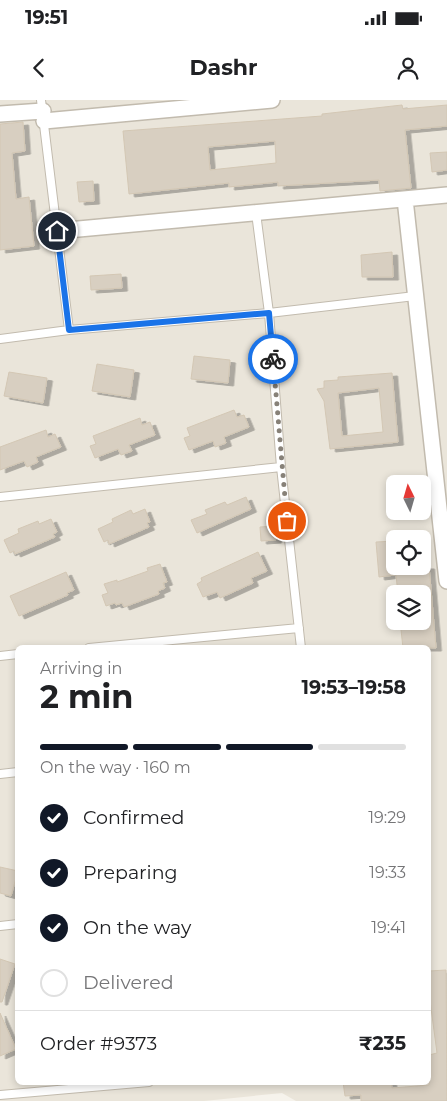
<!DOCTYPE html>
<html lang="en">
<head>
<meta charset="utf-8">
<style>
	:root { --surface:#fff; --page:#f6f6f6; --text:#202124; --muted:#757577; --line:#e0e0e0; --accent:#111827 }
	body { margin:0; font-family:Montserrat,sans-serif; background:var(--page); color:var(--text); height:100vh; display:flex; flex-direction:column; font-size:19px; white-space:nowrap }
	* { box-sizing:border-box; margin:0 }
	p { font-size:16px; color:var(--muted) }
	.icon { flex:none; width:28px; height:28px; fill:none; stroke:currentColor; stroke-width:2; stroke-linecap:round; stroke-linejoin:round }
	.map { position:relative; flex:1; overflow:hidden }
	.drawer { position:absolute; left:15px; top:545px; width:416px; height:440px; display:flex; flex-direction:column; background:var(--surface); border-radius:8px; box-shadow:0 2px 8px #0003 }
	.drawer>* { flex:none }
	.needle { width:32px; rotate:355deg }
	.fabs { position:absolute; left:386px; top:375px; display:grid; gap:10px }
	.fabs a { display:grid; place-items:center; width:45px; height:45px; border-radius:8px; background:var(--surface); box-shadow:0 2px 8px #0003; font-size:25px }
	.pin { position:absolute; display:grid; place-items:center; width:42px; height:42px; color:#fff; margin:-21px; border:2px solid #fff; border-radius:50%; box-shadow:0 1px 5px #0007 }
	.courier { position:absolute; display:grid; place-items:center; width:50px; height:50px; margin:-25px; border:4px solid #1a73e8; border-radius:50%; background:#fff; color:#222; box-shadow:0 1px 6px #0007 }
	.overview em { font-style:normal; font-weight:700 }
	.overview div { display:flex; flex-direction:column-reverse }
	.overview { display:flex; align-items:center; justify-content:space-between; height:85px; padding:0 25px }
	h1 { font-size:32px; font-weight:700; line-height:38px }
	.bar { display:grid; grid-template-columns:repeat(4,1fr); gap:8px 5px; align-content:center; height:60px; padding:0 25px }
	.bar i { height:6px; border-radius:4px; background:var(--line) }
	.bar .current { background:var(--accent) }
	.bar p { grid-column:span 4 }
	.line { display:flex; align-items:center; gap:12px; padding:0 25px; border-top:1px solid var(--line) }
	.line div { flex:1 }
	ol { padding:0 25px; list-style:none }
	li { display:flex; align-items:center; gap:15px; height:55px }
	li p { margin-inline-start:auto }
	li .icon { padding:5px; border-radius:50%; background:var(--accent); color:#fff; stroke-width:4 }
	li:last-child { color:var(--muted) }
	li i { width:28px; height:28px; border:2px solid var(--line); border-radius:50% }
	.status { display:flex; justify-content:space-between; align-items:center; height:35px; padding:0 25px; background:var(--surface); direction:ltr }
	.status svg { height:14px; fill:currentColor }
	header { display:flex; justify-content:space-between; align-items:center; height:65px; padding:0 25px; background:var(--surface); font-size:22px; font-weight:700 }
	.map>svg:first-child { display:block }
	.residential { fill:#eae5da; fill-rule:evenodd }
	.building { fill:#d8cfc1; stroke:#d3c7b4; fill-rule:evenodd; filter:url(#shadow) }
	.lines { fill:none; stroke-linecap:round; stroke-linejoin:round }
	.lane-casing { stroke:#c2bbae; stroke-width:10 }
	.street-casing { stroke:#c2bbae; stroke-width:18 }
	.lane { stroke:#fff; stroke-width:8 }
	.street { stroke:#fff; stroke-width:15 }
	.done { stroke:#878178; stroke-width:5; stroke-dasharray:0 9 }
	.route { stroke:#1a73e8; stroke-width:6 }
</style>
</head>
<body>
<div class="status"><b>19:51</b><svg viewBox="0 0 49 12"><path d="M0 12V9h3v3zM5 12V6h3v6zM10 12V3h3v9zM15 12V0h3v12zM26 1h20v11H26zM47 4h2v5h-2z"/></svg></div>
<header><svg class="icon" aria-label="back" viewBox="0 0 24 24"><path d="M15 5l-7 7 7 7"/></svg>Dashr<svg class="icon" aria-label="person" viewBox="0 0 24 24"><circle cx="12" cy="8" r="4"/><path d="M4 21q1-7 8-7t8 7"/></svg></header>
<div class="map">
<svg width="447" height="1001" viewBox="0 0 447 1001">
	<defs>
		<filter id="shadow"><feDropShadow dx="5.5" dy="3" stdDeviation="0" flood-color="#0004"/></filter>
	</defs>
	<rect width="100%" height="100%" fill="#f6f3ec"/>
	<path class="residential" d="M 0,0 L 447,0 L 447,1001 L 296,1001 L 282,993 L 204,1001 L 0,1001 ZM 395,384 L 422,384 L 422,411 L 395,411 ZM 395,439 L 422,439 L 422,466 L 395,466 ZM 395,494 L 422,494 L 422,521 L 395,521 ZM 18,548 L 429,548 L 429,982 L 18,982 Z"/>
	<path class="building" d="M 402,5 L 403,9 L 447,5 L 447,26 L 405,30 L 411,88 L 380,91 L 379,80 L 278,86 L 278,82 L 229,87 L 229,83 L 129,94 L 123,31 L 322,16 L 322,14 ZM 275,41 L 276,63 L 210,70 L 208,47 Z
		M 23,22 L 25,51 L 12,53 L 16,99 L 29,97 L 34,146 L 0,150 L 0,24 Z
		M 447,52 L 447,70 L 432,72 L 430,53 Z
		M 93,81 L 94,101 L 79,102 L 77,82 Z
		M 392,152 L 393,177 L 362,177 L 361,155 Z
		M 121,174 L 122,188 L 91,190 L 90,176 Z
		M 194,256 L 230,260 L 228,283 L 191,279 Z
		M 97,264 L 134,270 L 130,297 L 92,291 Z
		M 9,272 L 47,278 L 43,303 L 4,296 Z
		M 392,273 L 398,342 L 330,349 L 324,301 L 317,289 L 324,288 L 324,281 L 338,280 L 338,277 ZM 379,288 L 383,332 L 342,336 L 338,293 Z
		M 234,310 L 237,317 L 244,315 L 249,327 L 224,337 L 226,343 L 215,347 L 213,341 L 189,350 L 184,338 L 190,336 L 187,328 Z
		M 140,318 L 142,325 L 150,322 L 155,335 L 129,345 L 132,351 L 121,355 L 118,349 L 95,358 L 90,346 L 96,344 L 93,336 Z
		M 46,330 L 48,337 L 55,334 L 61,347 L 36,357 L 38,362 L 27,367 L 24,361 L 0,370 L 0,347 Z
		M 246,397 L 251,409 L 197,433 L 191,420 L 207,414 L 205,410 L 225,402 L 227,405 Z
		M 145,409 L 150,422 L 147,423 L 149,427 L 109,444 L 108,440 L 104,442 L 98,429 L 113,422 L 112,419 L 131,410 L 133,414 Z
		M 51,419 L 57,432 L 53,434 L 55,437 L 15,454 L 14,451 L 10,453 L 4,440 L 19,433 L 18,429 L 38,421 L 39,424 Z
		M 275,426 L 276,440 L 261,441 L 260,427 Z
		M 395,441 L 395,475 L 379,477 L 376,442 Z
		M 258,452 L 267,471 L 251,478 L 253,483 L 220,498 L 217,492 L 203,497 L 197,484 L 202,481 L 201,478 Z
		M 160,464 L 167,482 L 163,483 L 165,488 L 158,491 L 159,494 L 124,507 L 122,503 L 116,505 L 115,503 L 106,506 L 102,495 L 108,493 L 104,484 L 117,480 L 117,482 L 148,471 L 147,468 Z
		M 395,466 L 429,466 L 436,548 L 403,548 L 400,521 L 422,521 L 422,494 L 398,494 Z
		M 66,472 L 74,490 L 67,493 L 68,495 L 19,516 L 10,496 Z
		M 0,767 L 18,771 L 11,796 L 0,793 Z
		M 0,859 L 15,864 L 2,902 L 0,902 Z
		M 446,870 L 447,1001 L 361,1001 L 361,995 L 345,996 L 343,982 L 391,982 L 392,988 L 429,985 L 429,955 L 437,953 L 429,893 L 429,871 Z
		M 0,913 L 16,949 L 0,956 Z"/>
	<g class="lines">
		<g class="lane-casing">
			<path id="lane" d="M 41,0 L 69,230
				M 256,113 L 269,213 L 415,196
				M 0,239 L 69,230 L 269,213 L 281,367 L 301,548
				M 0,397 L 281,367
				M 89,548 L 299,528
				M 0,556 L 18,554
				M 0,674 L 18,672
				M 0,826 L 18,824
				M 0,995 L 149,982"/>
		</g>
		<g class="street-casing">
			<path id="street" d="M 0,14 L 43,11
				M 44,21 L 272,0
				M 405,99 L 447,481
				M 57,131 L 447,95"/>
		</g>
		<use href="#lane" class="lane"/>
		<use href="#street" class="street"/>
	</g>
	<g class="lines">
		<path class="done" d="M 273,259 L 287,421"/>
		<path class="route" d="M 57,131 L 69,230 L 269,213 L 273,259"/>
	</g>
</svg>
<div class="fabs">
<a><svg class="needle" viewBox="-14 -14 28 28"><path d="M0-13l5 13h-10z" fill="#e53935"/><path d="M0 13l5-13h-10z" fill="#757577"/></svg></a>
<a><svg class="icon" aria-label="locate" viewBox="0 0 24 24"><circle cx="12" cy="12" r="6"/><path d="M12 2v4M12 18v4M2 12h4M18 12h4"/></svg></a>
<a><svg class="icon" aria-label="layers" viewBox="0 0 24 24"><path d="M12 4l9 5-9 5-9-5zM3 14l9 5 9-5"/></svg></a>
</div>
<div class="pin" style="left:287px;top:421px;background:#ea580c"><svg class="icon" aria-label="bag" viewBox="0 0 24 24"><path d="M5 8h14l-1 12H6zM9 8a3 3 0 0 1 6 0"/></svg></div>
<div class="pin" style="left:57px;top:131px;background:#1f2937"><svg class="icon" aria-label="home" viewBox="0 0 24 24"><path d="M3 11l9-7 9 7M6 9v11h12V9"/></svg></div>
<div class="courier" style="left:273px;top:259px"><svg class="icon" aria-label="bike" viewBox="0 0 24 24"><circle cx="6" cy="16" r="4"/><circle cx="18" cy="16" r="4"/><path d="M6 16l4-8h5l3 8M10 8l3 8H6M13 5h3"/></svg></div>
<section class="drawer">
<div class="overview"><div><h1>2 min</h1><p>Arriving in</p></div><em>19:53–19:58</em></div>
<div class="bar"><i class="current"></i><i class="current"></i><i class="current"></i><i></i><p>On the way · 160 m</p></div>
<ol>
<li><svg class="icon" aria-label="check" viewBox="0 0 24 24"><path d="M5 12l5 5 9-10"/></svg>Confirmed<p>19:29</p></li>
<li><svg class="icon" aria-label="check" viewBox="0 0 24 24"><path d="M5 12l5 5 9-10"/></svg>Preparing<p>19:33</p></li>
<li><svg class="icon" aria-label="check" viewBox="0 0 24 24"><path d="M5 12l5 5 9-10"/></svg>On the way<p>19:41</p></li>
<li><i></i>Delivered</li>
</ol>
<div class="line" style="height:65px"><div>Order #9373</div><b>₹235</b></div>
</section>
</div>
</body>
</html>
